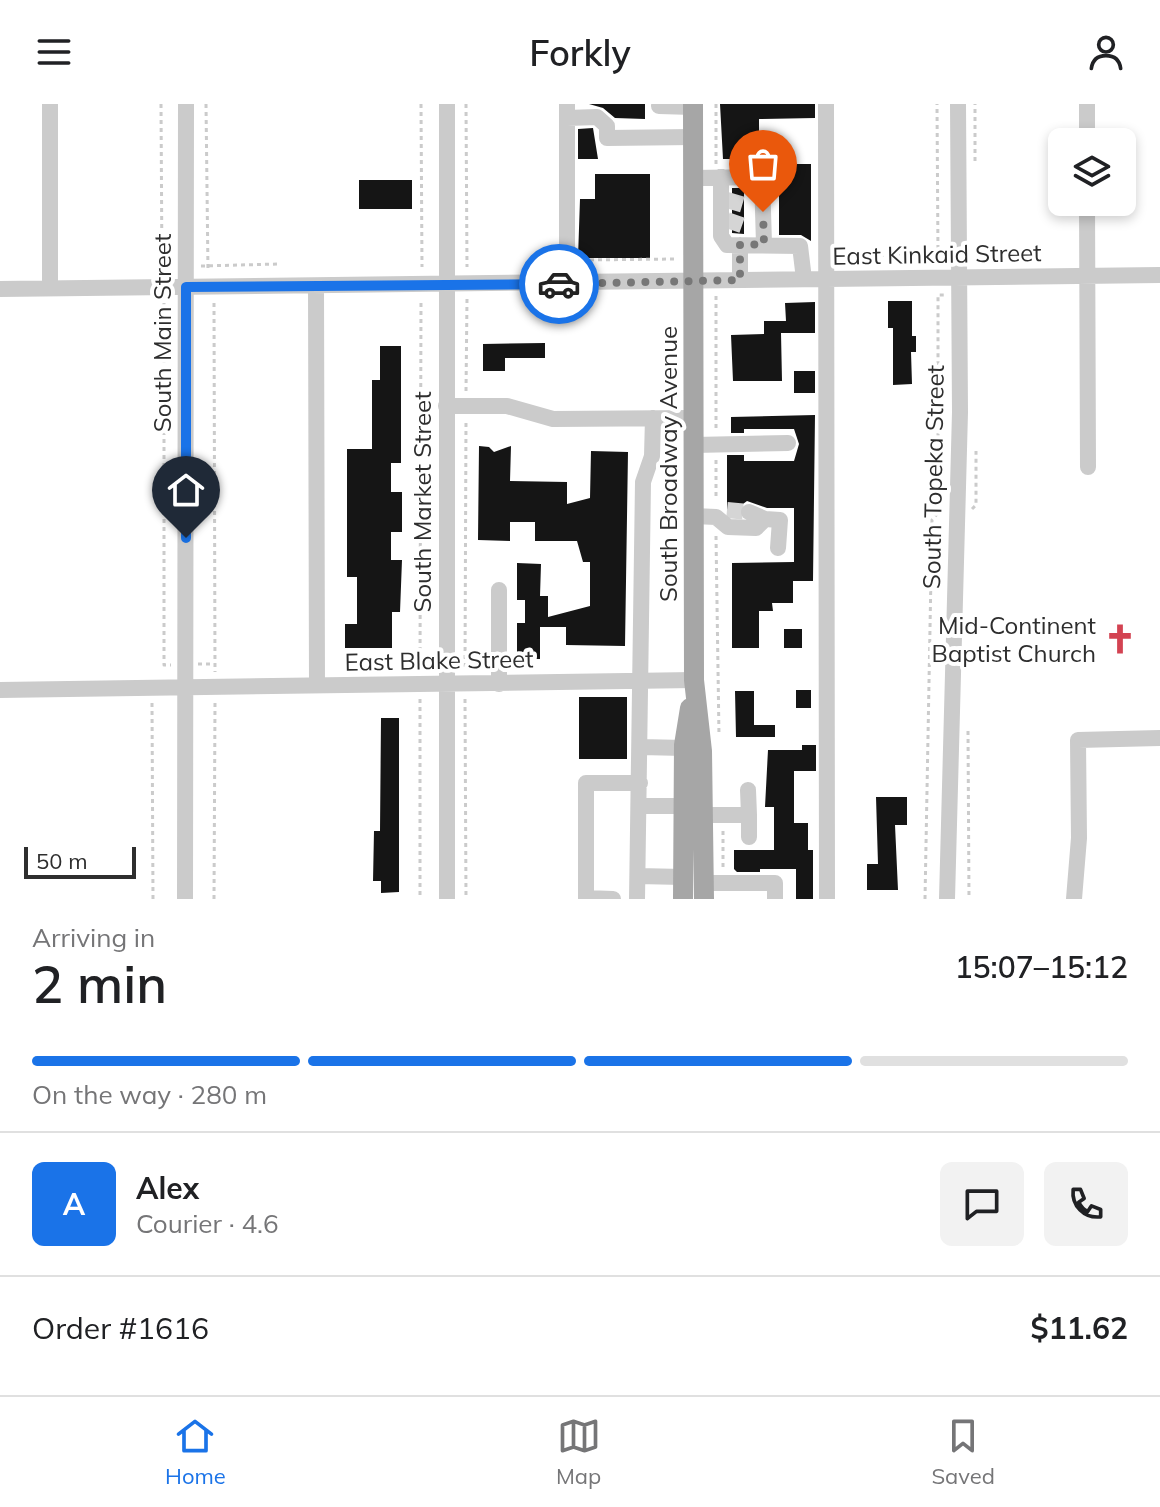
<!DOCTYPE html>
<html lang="en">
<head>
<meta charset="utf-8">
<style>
	:root { --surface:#fff; --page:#f2f2f2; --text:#202124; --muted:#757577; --line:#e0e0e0; --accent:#1a73e8 }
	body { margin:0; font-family:Mulish,sans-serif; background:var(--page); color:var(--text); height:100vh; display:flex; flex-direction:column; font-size:30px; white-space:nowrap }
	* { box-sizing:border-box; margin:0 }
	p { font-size:26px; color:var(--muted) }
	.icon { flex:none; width:44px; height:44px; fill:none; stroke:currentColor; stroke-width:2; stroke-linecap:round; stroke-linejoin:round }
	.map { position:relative; height:795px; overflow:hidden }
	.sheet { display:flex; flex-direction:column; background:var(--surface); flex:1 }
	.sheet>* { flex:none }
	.tools { position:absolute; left:1048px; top:24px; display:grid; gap:16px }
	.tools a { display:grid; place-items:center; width:88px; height:88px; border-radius:12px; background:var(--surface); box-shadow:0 4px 12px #0003; font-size:40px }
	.scale { position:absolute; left:24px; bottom:20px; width:112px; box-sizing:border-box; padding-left:8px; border:4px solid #2e2e2e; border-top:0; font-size:22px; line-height:28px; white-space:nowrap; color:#2e2e2e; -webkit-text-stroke:6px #fff; paint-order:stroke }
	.pin { position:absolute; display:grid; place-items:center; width:68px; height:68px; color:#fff; margin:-82px -34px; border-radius:50% 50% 50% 0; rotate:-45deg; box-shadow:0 0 8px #0007 }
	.pin .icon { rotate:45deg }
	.courier { position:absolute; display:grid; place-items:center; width:80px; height:80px; margin:-40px; border:6px solid #1a73e8; border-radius:50%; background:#fff; color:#222; box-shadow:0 2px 10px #0007 }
	.summary em { font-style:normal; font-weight:600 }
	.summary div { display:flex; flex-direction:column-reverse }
	.summary { display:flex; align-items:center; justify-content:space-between; height:136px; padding:0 32px }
	h1 { font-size:52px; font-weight:600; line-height:60px }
	.bar { display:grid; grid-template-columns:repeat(4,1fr); gap:12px 8px; align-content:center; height:96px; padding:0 32px }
	.bar i { height:10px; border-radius:6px; background:var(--line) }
	.bar .on { background:var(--accent) }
	.bar p { grid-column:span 4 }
	.line { display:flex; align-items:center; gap:20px; padding:0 32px; border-top:2px solid var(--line) }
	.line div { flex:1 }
	.round { display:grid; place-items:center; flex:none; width:84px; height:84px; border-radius:12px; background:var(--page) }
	header { display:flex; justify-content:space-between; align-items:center; height:104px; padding:0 32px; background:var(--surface); font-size:36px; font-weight:600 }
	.tabs { display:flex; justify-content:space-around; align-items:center; height:112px; border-top:2px solid var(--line); background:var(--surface); font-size:22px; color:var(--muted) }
	.tabs a { display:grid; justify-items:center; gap:4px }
	.tabs .on { color:var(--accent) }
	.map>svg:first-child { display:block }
	.building { fill:#151515 }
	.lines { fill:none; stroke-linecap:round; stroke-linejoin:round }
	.minor-tunnel { stroke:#d5d5d5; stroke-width:16; stroke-dasharray:16 8; stroke-linecap:butt }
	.path { stroke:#cbcbcb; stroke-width:3; stroke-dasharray:4 4; stroke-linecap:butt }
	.minor { stroke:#cbcbcb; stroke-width:16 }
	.major { stroke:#a6a6a6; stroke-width:20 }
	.done { stroke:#777; stroke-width:8; stroke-dasharray:0 14.4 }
	.route { stroke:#1a73e8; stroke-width:10 }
	.labels { text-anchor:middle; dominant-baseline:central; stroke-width:8; stroke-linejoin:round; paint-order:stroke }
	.street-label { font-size:24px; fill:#2e2e2e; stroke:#fff }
	.poi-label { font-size:24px; fill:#2e2e2e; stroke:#fff; text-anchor:end }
</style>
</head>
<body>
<header><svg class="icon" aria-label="menu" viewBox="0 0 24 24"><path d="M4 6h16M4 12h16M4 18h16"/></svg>Forkly<svg class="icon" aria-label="person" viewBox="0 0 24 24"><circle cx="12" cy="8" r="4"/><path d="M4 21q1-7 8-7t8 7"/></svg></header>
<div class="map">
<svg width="1160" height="795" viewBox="0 0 1160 795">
	<rect width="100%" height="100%" fill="#fff"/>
	<path class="building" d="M 589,0 L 645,0 L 645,15 L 615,14 L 603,4 Z
		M 720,0 L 815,0 L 815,14 L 759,15 L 759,55 L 723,55 Z
		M 593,24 L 598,55 L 578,55 L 578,25 Z
		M 779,60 L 811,60 L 811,137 L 801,131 L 779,131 Z
		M 595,70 L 650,70 L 650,154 L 578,154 L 580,95 L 595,95 Z
		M 359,76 L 412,76 L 412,105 L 359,105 Z
		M 732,84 L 744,84 L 744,130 L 732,129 Z
		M 888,197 L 912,197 L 912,232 L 916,232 L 916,248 L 911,248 L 912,280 L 893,281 L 893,224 L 888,224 Z
		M 815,198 L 815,229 L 781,229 L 782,277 L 733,277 L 731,231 L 764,230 L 764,217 L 786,217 L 785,199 Z
		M 545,239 L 545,254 L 505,254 L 505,267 L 483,267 L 483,240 Z
		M 380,242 L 401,242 L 401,359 L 391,359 L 391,388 L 402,388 L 402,428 L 391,428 L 391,456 L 402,456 L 400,508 L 392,508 L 392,544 L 345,544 L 345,520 L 357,520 L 357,473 L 347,473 L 347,345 L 372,345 L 372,276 L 380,276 Z
		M 794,267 L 815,267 L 815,289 L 794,289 Z
		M 815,311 L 813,477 L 793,477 L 793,499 L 772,499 L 773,507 L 759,507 L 759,544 L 732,544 L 732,459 L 794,458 L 794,404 L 767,404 L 747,397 L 739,403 L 739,412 L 732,412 L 727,408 L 727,351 L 744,351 L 744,357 L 794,357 L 799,340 L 794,325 L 744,325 L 744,329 L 731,329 L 731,313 Z
		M 479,342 L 489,343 L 494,348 L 511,342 L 510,377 L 567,378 L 567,400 L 590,394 L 591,347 L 628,348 L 625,542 L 566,541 L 566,523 L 540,523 L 540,555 L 517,555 L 517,519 L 525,519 L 525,496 L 517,496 L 517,459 L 541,460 L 540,492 L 548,492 L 548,513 L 590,502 L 590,458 L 583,458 L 577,437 L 535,437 L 535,418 L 510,418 L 510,437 L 478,436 Z
		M 784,525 L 802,525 L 802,544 L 784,544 Z
		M 796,586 L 811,586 L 811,604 L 796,604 Z
		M 735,587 L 754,587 L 754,621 L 775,621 L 775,633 L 736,633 Z
		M 579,593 L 627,593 L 627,655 L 579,655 Z
		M 381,614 L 399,614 L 399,788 L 381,789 L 381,777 L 373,777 L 374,727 L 380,727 Z
		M 802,641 L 816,641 L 816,667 L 794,667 L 794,719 L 808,719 L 808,746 L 813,746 L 813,795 L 796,795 L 796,765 L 760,765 L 760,768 L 737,768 L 734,765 L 734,746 L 774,746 L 774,703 L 765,703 L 768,646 L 802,646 Z
		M 876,693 L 907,693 L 907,721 L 895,721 L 898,786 L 867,786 L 867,760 L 878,760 Z"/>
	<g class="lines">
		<path class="minor-tunnel" d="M 727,96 L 744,101
			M 727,116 L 744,122
			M 727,406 L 749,408"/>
		<path class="path" d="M 161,0 L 162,168
			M 206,0 L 208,168
			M 421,0 L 422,163
			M 466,0 L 467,163
			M 716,0 L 716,60
			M 975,57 L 975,0
			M 840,151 L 938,151 L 937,0
			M 582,156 L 674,155
			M 938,160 L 938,151 L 945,151
			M 201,162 L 278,160
			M 164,199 L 164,561 L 171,561
			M 214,199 L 215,568
			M 466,287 L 467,195
			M 716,324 L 716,192
			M 716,356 L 716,396
			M 972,405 L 976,401 L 976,347
			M 716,432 L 719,632
			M 198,560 L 214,560
			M 420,563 L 421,195
			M 465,563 L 466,315
			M 420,595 L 420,795
			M 465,595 L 466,795
			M 152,599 L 153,795
			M 968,627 L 969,795
			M 723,763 L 723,726
			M 214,795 L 215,599
			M 925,795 L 932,416 L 938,409 L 938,191 L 944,191"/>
		<path class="minor" d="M 447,0 L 447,795
			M 826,0 L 827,795
			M 659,2 L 693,3
			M 567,14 L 597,13 L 607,22 L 607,34 L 693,33
			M 1087,38 L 1087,0
			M 721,73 L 721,132 L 727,141 L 800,142 L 804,175
			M 693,74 L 762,73 L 764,140
			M 1087,98 L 1088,363
			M 740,141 L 740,176
			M 567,180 L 567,0
			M 316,182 L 317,581
			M 50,184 L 50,0
			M 0,185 L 1160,171
			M 446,302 L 507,302 L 553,315 L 694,314
			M 694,341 L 788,339
			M 749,408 L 765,415
			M 694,412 L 716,413 L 728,423 L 756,424 L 765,415 L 780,416 L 778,444
			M 499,486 L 499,580
			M 0,586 L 694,576
			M 641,643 L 684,644
			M 640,702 L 684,702
			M 703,711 L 749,711 L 748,686
			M 749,711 L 749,733
			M 638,772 L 683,773
			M 704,779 L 775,779 L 775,795
			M 185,795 L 186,0
			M 613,795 L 586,794 L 586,679 L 640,679
			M 637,795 L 643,378 L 652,352 L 653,314
			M 947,795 L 960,308 L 958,0
			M 1074,795 L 1079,734 L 1078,636 L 1160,634"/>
		<path class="major" d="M 693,0 L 694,576 L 702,647 L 704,795
			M 683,795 L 684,641 L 690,604"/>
	</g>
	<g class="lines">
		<path class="done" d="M 559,180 L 740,176 L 740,141 L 764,140 L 763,108"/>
		<path class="route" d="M 186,434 L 186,183 L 559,180"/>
	</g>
	<defs>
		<g id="church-bare" transform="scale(2.4)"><path d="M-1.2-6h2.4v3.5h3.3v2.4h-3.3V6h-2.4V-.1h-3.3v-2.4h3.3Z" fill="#d34352" stroke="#fff" stroke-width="2.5" paint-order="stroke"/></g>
	</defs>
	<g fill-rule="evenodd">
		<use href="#church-bare" x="1120" y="535"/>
	</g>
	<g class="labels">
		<g class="street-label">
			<text transform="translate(937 150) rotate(-1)">East Kinkaid Street</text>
			<text transform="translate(162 229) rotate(-90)">South Main Street</text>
			<text transform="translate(668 360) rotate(-90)">South Broadway Avenue</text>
			<text transform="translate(933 373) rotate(-89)">South Topeka Street</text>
			<text transform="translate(422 398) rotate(-90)">South Market Street</text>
			<text transform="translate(439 556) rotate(-1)">East Blake Street</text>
		</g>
		<g class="poi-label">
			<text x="1096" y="521">Mid-Continent<tspan x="1096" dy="28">Baptist Church</tspan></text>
		</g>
	</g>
</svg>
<div class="tools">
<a><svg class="icon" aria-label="layers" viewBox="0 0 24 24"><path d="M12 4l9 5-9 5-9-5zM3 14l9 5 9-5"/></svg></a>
</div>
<div class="scale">50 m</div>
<div class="pin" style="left:763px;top:108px;background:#ea580c"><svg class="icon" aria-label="bag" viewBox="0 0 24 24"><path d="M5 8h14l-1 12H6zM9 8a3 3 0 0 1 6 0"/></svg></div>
<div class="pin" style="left:186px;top:434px;background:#1f2937"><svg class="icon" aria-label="home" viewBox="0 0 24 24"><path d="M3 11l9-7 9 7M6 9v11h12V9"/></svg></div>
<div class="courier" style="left:559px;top:180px"><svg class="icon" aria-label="car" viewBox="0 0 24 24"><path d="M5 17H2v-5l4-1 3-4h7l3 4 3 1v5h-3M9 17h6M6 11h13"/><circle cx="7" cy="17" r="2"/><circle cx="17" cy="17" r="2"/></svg></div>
</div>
<section class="sheet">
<div class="summary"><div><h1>2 min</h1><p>Arriving in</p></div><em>15:07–15:12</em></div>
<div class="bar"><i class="on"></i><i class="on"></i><i class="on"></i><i></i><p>On the way · 280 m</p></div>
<div class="line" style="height:144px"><b class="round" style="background:var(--accent);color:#fff">A</b><div><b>Alex</b><p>Courier · 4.6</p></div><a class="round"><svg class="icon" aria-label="chat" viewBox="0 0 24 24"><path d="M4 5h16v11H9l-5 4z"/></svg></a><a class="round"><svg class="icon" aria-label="phone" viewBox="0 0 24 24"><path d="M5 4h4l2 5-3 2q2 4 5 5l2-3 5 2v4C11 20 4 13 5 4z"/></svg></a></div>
<div class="line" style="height:104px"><div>Order #1616</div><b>$11.62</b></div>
</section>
<nav class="tabs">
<a class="on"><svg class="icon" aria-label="home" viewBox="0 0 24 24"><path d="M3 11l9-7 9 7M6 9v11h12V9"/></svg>Home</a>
<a><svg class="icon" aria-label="map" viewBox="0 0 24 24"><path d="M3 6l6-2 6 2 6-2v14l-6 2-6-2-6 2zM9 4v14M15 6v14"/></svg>Map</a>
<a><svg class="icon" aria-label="saved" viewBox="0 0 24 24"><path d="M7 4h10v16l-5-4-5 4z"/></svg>Saved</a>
</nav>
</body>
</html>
